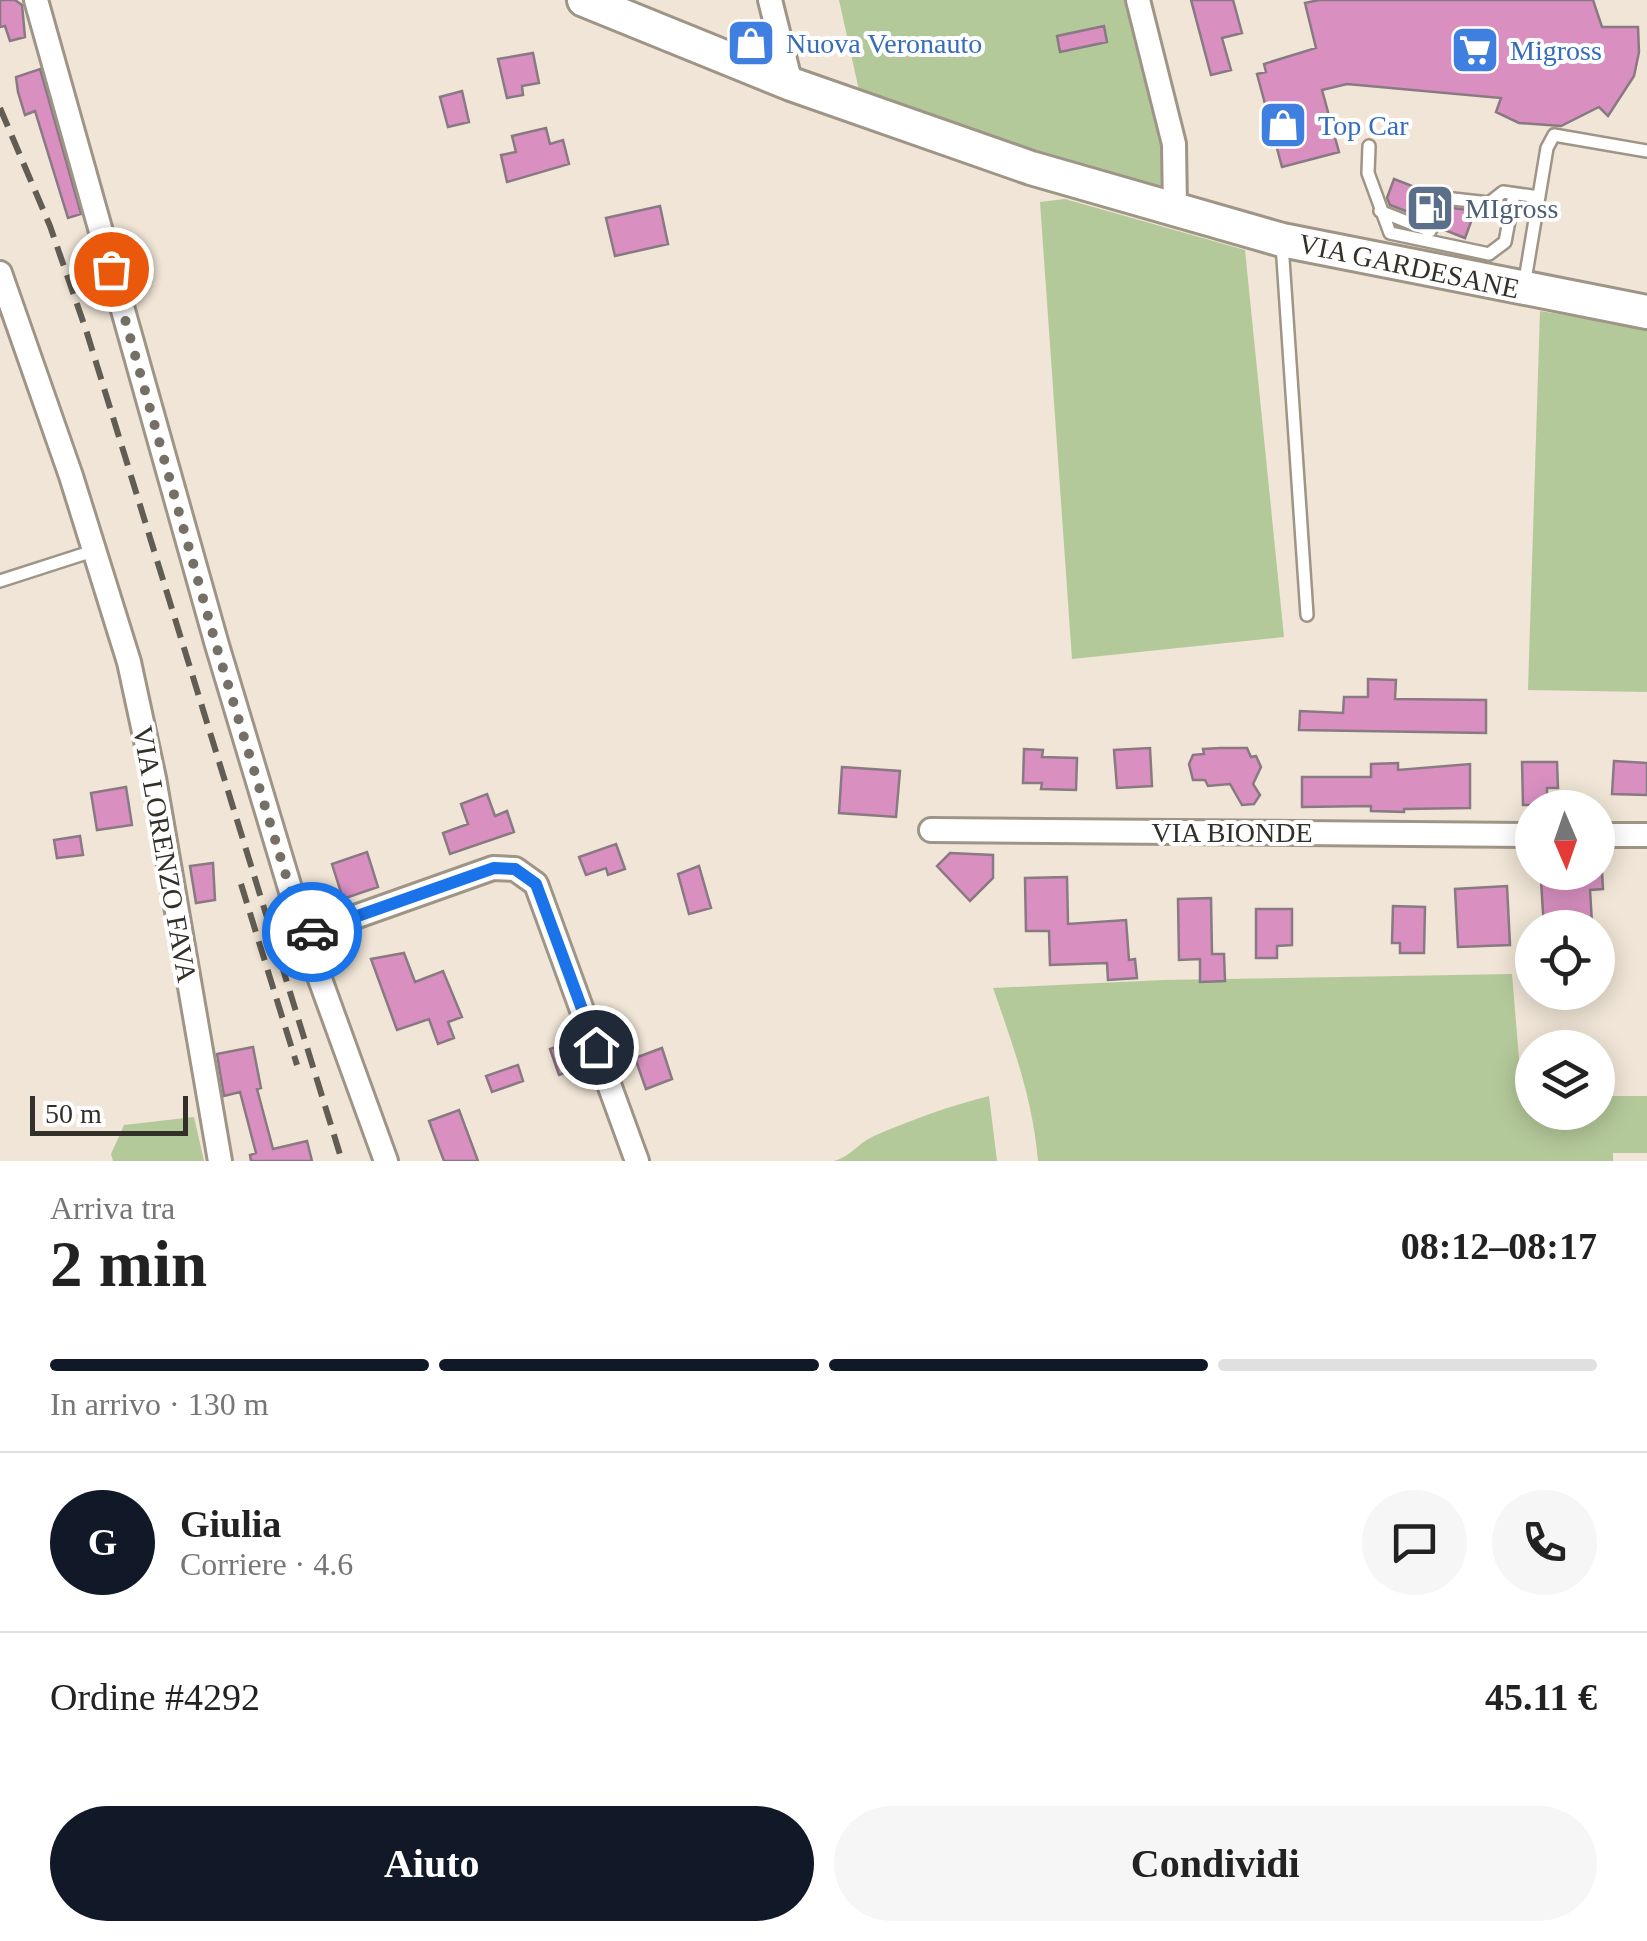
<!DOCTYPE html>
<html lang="it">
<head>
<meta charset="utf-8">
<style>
	:root { --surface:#fff; --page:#f6f6f6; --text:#222; --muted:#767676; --line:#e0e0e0; --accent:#111827 }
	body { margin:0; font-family:Georgia,serif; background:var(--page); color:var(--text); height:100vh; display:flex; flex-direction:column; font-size:38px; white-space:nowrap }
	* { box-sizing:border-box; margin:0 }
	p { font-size:32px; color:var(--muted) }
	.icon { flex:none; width:55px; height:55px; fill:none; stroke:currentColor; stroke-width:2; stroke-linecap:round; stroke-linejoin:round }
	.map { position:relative; height:1161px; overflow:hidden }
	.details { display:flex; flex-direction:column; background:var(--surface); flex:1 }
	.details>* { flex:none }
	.needle { width:65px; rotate:178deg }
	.buttons { position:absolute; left:1515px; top:790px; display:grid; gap:20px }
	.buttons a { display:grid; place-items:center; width:100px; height:100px; border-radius:50%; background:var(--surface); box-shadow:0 5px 25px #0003; font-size:50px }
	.scale { position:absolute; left:30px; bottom:25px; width:158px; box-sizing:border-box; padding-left:10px; border:5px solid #332f29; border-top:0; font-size:28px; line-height:35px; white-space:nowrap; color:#332f29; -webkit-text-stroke:8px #fff; paint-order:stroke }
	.pin { position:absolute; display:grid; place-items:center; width:85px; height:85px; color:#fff; margin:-42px; border:5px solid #fff; border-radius:50%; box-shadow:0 2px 10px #0007 }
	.courier { position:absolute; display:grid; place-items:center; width:100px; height:100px; margin:-50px; border:8px solid #1a73e8; border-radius:50%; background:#fff; color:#222; box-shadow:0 2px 12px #0007 }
	.head em { font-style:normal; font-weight:600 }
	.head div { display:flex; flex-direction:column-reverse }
	.head { display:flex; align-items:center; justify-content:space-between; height:170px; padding:0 50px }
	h1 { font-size:65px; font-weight:600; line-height:75px }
	.bar { display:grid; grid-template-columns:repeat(4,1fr); gap:15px 10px; align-content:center; height:120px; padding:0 50px }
	.bar i { height:12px; border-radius:8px; background:var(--line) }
	.bar .active { background:var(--accent) }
	.bar p { grid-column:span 4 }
	.line { display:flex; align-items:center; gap:25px; padding:0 50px; border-top:2px solid var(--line) }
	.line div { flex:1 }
	.round { display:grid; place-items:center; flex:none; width:105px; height:105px; border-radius:52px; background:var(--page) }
	.button { display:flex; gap:20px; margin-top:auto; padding:20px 50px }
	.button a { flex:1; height:115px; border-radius:60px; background:var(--accent); color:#fff; font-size:40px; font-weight:600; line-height:115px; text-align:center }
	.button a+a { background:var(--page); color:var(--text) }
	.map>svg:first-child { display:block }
	.green { fill:#b4c99a }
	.building { fill:#d990c1; stroke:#887982; stroke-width:2.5 }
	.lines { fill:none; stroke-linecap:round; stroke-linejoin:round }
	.service-casing { stroke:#9f9587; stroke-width:16 }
	.minor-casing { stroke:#9f9587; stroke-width:28 }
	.secondary-casing { stroke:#9f9587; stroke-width:38 }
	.service { stroke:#fff; stroke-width:11 }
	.minor { stroke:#fff; stroke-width:22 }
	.secondary { stroke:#fff; stroke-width:32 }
	.rail { stroke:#625d54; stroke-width:6; stroke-dasharray:20 10; stroke-linecap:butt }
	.done { stroke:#756f66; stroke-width:10; stroke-dasharray:0 18 }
	.route { stroke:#1a73e8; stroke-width:12 }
	.labels { text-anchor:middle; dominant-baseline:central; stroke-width:8; stroke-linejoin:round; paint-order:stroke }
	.shop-label { font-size:28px; fill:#366cbe; stroke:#fff; text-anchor:start }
	.service-label { font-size:28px; fill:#4e5e75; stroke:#fff; text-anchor:start }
	.street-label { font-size:28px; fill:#332f29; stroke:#fff }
</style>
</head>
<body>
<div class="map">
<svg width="1647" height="1161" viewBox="0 0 1647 1161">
	<rect width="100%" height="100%" fill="#f0e5d6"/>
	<path class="green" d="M 839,0 L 1130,0 L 1180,196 L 1122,183 L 860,95 Z
		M 1065,199 L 1245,250 L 1284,637 L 1072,659 L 1040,202 Z
		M 1540,311 L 1647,328 L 1647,692 L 1528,690 Z
		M 1512,974 L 1522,1095 L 1532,1095 L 1532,1112 L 1598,1112 L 1598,1096 L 1647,1096 L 1647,1153 L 1613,1153 L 1613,1161 L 1038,1161 C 1033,1100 1013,1045 993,988 L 1163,980 Z
		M 989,1096 L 997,1161 L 834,1161 C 850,1157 858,1143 874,1136 C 911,1120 949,1106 989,1096 Z
		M 194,1117 L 204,1161 L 113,1161 L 111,1154 L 124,1125 Z"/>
	<path class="building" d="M 0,0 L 15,0 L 22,5 L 25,37 L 10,41 L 5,26 L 0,27 Z
		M 1191,0 L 1233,0 L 1242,33 L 1222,38 L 1231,70 L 1211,75 Z
		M 1319,0 L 1593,0 L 1602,27 L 1638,27 L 1639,52 L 1634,76 L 1608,116 L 1599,107 L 1561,126 L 1519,123 L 1496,112 L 1501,98 L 1347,84 L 1322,90 L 1339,152 L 1282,167 L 1257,74 L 1266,72 L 1264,64 L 1316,48 L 1305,3 Z
		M 1104,26 L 1107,42 L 1060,52 L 1057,36 Z
		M 533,53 L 539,83 L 522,86 L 523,95 L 507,98 L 498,59 Z
		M 40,69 L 81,214 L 68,218 L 35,111 L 25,115 L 18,92 L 16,77 Z
		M 462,91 L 469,122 L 448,127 L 440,97 Z
		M 546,128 L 550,144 L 563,140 L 569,164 L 507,182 L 501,155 L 516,152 L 512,136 Z
		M 1394,179 L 1435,195 L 1439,206 L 1475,211 L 1465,238 L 1442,229 L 1436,216 L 1426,219 L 1390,205 L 1387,198 Z
		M 660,206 L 668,244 L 615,256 L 606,218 Z
		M 1368,679 L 1396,680 L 1395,699 L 1486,700 L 1486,733 L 1299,730 L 1300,711 L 1343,713 L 1344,697 L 1368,697 Z
		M 1150,748 L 1152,786 L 1117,788 L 1114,750 Z
		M 1221,748 L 1247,748 L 1251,757 L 1256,756 L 1261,767 L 1253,784 L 1260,795 L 1254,804 L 1242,805 L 1230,784 L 1208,786 L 1205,780 L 1193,780 L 1189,764 L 1193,755 L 1204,754 L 1203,749 Z
		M 1024,749 L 1043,750 L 1042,757 L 1077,758 L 1076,790 L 1041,789 L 1042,783 L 1023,783 Z
		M 1614,761 L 1647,763 L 1647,795 L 1612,794 Z
		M 1522,762 L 1557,762 L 1558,788 L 1547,788 L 1547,805 L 1523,805 Z
		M 1398,763 L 1398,770 L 1470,764 L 1470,808 L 1404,809 L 1404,812 L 1371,811 L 1371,806 L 1302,807 L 1302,777 L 1371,777 L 1371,764 Z
		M 842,767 L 900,771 L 896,817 L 839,813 Z
		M 126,787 L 132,825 L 97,830 L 91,793 Z
		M 487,794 L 495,816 L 507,811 L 514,832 L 450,854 L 443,833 L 468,824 L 461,804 Z
		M 80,836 L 83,855 L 57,858 L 54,840 Z
		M 616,844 L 625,869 L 608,875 L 606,868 L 586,875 L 579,857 Z
		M 367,852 L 378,887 L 343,899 L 332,864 Z
		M 950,853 L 993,855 L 993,878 L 970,901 L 937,866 Z
		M 213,863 L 215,900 L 196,903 L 190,866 Z
		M 699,866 L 711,908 L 689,914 L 678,874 Z
		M 1566,872 L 1602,872 L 1603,889 L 1590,890 L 1592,923 L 1588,923 L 1589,928 L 1544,928 L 1541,881 L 1566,879 Z
		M 1067,877 L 1068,924 L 1126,920 L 1129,960 L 1135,959 L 1137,978 L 1108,980 L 1107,963 L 1050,965 L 1049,931 L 1026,931 L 1025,878 Z
		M 1507,886 L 1510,945 L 1458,947 L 1455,889 Z
		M 1211,898 L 1212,954 L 1224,954 L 1225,981 L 1200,982 L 1200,959 L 1179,960 L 1178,899 Z
		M 1393,906 L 1425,907 L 1424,953 L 1400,953 L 1400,943 L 1392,943 Z
		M 1256,909 L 1292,909 L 1292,945 L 1277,946 L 1277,958 L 1256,958 Z
		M 404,953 L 415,982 L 443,971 L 462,1017 L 448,1022 L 454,1038 L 438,1044 L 429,1019 L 397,1030 L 371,959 Z
		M 567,1043 L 576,1069 L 559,1075 L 550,1049 Z
		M 253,1047 L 261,1088 L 257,1089 L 273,1149 L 307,1141 L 312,1161 L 251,1161 L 250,1155 L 256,1153 L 240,1092 L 224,1096 L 217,1054 Z
		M 662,1048 L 672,1079 L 646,1089 L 635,1058 Z
		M 518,1065 L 523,1081 L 492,1092 L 486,1076 Z
		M 459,1110 L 478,1161 L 444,1161 L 429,1121 Z"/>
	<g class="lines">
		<g class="service-casing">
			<path id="service" d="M 1369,146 L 1368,173 L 1390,233 L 1489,254 L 1505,242 L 1514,194
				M 1444,198 L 1489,203 L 1503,192 L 1539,197
				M 1380,211 L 1430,231 L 1433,225
				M 1282,244 L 1307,615
				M 1524,286 L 1547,148 L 1554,135 L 1647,151
				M 0,581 L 93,551"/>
		</g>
		<g class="minor-casing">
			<path id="minor" d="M 36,0 L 217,645 L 304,935 L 386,1161
				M 770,0 L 791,84
				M 1138,0 L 1174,144 L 1175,210
				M 0,273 L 71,476 L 129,662 L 154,778 L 220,1161
				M 931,830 L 1532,835
				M 1598,835 L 1647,835
				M 304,935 L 493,868 L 515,869 L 536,884 L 637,1161"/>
		</g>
		<g class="secondary-casing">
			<path id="secondary" d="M 584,0 L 791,84 L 1031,168 L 1282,240 L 1647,312"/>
		</g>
		<use href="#service" class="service"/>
		<use href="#minor" class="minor"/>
		<use href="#secondary" class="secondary"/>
		<path class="rail" d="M 0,108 L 50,226 L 87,333 L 342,1161
			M 241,884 L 297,1065"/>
	</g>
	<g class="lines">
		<path class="done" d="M 111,269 L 216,645 L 304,935 L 312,932"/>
		<path class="route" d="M 312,932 L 494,868 L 515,869 L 536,884 L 596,1047"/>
	</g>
	<defs>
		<g id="shop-square" transform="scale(2.5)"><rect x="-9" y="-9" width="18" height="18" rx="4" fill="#3f7fe0" stroke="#fff"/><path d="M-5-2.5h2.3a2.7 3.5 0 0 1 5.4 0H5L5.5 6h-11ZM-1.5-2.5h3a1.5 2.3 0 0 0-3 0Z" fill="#fff"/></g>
		<g id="supermarket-square" transform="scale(2.5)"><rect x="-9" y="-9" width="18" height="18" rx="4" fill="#3f7fe0" stroke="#fff"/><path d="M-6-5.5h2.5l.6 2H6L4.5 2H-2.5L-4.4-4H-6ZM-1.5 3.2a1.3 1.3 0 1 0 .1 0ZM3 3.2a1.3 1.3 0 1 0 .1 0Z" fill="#fff"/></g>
		<g id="fuel-square" transform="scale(2.5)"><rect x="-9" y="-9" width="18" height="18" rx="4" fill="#5c6f8a" stroke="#fff"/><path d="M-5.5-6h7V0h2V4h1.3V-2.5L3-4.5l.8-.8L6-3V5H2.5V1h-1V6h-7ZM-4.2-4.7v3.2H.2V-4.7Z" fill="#fff"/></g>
	</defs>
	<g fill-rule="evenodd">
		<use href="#shop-square" x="751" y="43"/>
		<use href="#supermarket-square" x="1475" y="50"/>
		<use href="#shop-square" x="1283" y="125"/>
		<use href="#fuel-square" x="1430" y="208"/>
	</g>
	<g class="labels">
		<g class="shop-label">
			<text x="786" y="43">Nuova Veronauto</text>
			<text x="1510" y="50">Migross</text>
			<text x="1318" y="125">Top Car</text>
		</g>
		<g class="service-label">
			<text x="1465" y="208">MIgross</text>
		</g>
		<g class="street-label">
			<text transform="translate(1409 266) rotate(12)">VIA GARDESANE</text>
			<text x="1232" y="832">VIA BIONDE</text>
			<text transform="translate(165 854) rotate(80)">VIA LORENZO FAVA</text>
		</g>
	</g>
</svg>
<div class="buttons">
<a><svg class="needle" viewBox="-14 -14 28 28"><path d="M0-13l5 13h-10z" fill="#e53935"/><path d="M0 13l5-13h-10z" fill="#767676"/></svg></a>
<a><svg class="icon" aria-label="locate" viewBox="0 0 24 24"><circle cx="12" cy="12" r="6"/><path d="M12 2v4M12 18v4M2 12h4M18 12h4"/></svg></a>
<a><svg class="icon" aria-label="layers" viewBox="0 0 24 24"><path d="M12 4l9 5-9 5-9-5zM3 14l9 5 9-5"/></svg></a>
</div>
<div class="scale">50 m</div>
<div class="pin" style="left:111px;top:269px;background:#ea580c"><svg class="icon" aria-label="bag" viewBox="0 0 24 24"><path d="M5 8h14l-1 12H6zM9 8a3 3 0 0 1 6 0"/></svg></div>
<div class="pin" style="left:596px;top:1047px;background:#1f2937"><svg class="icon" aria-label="home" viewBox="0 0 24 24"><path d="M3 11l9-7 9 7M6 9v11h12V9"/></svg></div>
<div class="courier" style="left:312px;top:932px"><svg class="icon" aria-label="car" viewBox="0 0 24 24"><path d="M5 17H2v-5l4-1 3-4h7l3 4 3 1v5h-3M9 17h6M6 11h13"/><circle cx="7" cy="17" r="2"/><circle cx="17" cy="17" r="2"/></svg></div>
</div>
<section class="details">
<div class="head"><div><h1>2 min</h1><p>Arriva tra</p></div><em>08:12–08:17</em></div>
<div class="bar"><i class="active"></i><i class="active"></i><i class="active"></i><i></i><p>In arrivo · 130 m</p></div>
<div class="line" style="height:180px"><b class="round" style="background:var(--accent);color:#fff">G</b><div><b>Giulia</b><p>Corriere · 4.6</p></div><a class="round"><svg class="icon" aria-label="chat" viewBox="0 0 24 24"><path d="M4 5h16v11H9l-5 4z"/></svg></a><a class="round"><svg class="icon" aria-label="phone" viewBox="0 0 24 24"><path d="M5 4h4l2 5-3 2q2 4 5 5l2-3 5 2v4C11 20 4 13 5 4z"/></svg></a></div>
<div class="line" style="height:130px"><div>Ordine #4292</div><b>45.11 €</b></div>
<div class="button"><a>Aiuto</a><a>Condividi</a></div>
</section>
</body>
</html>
